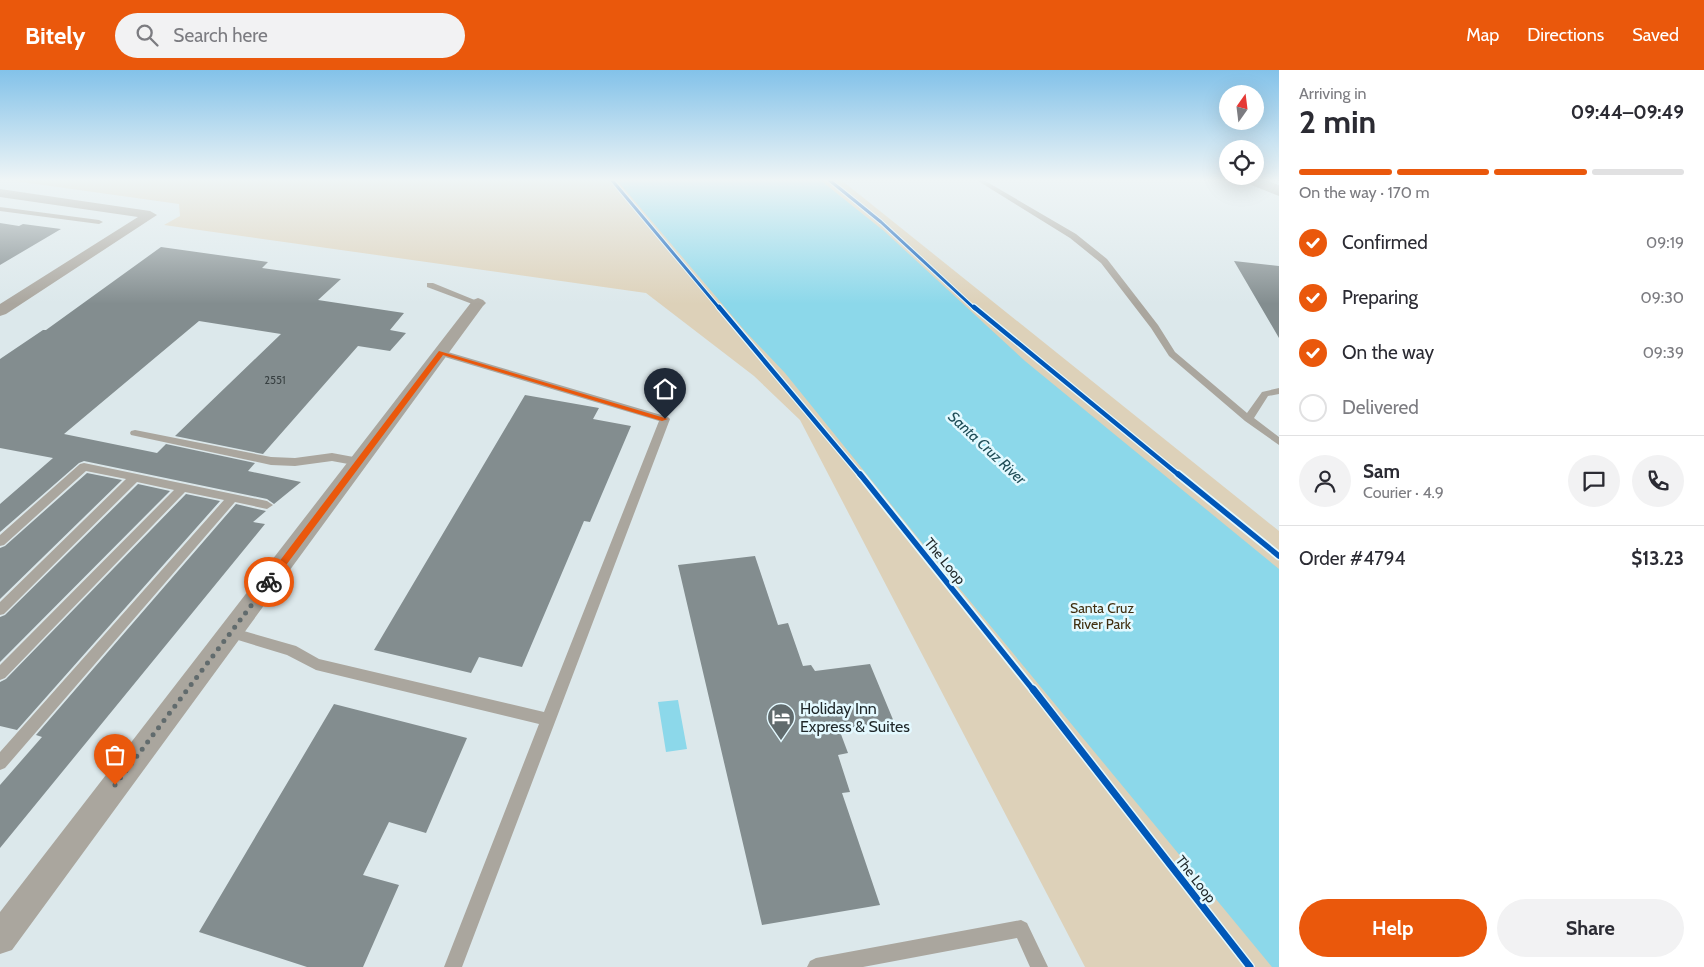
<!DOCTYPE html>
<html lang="en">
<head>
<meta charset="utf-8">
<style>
	:root { --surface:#fff; --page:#f2f2f3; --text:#2b2b33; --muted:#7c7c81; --line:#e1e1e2; --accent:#ea580c }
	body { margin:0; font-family:Cabin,sans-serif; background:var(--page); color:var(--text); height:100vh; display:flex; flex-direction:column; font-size:19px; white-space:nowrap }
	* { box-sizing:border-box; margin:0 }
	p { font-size:16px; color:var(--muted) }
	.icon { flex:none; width:28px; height:28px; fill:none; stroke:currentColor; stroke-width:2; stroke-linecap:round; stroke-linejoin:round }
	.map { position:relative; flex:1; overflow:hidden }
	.side { display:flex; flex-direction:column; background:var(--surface); width:425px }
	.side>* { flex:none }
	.needle { width:32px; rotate:14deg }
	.tools { position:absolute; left:1219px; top:15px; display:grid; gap:10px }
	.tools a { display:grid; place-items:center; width:45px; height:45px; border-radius:50%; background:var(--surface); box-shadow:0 5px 20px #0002; font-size:25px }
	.pin { position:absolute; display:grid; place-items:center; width:42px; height:42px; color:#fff; margin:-51px -21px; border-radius:50% 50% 50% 0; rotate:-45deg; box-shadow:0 0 5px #0007 }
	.pin .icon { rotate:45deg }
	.courier { position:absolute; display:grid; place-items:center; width:50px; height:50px; margin:-25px; border:4px solid #ea580c; border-radius:50%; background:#fff; color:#222; box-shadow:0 1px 6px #0007 }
	.headline em { font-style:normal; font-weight:800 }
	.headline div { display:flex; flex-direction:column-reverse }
	.headline { display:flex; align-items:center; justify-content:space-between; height:85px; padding:0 20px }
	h1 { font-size:32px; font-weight:800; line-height:38px }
	.bar { display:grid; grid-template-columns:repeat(4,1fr); gap:8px 5px; align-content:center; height:60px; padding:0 20px }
	.bar i { height:6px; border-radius:4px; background:var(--line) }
	.bar .selected { background:var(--accent) }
	.bar p { grid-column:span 4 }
	.line { display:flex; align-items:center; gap:12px; padding:0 20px; border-top:1px solid var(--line) }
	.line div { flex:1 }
	.round { display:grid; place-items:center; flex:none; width:52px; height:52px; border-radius:26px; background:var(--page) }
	ol { padding:0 20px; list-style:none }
	li { display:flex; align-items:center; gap:15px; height:55px }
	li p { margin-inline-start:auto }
	li .icon { padding:5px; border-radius:50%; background:var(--accent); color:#fff; stroke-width:4 }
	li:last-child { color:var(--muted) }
	li i { width:28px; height:28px; border:2px solid var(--line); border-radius:50% }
	.cta { display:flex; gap:10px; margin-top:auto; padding:10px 20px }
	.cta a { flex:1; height:58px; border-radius:30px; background:var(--accent); color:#fff; font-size:20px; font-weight:800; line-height:58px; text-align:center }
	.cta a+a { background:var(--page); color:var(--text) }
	header { display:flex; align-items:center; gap:30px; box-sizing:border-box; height:70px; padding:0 25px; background:var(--accent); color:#fff }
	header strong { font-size:24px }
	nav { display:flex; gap:28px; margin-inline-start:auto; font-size:18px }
	.search { width:350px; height:45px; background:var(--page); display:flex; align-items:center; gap:12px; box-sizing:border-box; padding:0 18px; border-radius:28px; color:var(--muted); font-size:19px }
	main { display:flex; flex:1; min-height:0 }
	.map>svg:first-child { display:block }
	.green { fill:#ddd1b9 }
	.water { fill:#8cd8ea }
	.building { fill:#838d8f }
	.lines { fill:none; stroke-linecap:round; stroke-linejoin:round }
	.lane { fill:#aaa69e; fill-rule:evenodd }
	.street { fill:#aaa69e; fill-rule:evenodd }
	.secondary { fill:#a7a59e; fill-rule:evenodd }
	.cycleway-far3-casing { stroke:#e3f9ff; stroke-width:5 }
	.cycleway-far2-casing { stroke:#e3f9ff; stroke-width:7 }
	.cycleway-far1-casing { stroke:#e3f9ff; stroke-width:9 }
	.cycleway-casing { stroke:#e3f9ff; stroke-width:10 }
	.cycleway-far3 { stroke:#0057b8; stroke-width:3 }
	.cycleway-far2 { stroke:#0057b8; stroke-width:4.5 }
	.cycleway-far1 { stroke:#0057b8; stroke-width:5.5 }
	.cycleway { stroke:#0057b8; stroke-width:7 }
	.route { fill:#ea580c }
	.done { stroke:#616b6d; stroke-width:5; stroke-dasharray:0 9 }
	.labels { text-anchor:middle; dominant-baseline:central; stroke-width:5; stroke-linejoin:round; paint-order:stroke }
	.number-label { font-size:11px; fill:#384042 }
	.street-label { font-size:14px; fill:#1f2729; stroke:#e3f9ff }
	.park-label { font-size:14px; fill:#412f10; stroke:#e3f9ff }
	.water-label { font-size:15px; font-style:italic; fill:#1f4d57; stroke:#e3f9ff }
	.near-poi-label { font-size:16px; fill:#1f2729; stroke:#e3f9ff; text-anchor:start }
</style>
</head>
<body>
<header>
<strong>Bitely</strong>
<div class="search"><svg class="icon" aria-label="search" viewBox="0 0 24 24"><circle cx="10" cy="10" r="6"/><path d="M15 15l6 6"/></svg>Search here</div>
<nav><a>Map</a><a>Directions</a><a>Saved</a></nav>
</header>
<main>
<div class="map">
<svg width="1279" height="897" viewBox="0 0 1279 897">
	<rect width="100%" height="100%" fill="#dce8eb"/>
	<path class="green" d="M 0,109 L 840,109 L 1279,461 L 1279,897 L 1085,897 L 800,350 L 754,306 L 646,223 L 164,155 L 180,146 L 179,134 Z"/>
	<path class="water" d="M 616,109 L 819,109 L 884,161 L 1025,291 L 1279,499 L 1279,897 L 1272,897 L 936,490 L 785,303 L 746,262 Z
		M 678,630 L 687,679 L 666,682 L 658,632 Z"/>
	<path class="building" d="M 0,153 L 19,156 L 23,154 L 61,159 L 0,195 Z
		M 161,177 L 268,192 L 262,198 L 341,209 L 318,230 L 404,243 L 390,260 L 406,263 L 390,281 L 358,276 L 263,384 L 175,366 L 281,264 L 199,251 L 64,364 L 157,383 L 166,374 L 255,393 L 248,401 L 301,412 L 274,434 L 267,429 L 84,391 L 79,393 L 0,462 L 0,434 L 53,388 L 0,378 L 0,289 L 43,260 L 46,260 Z
		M 1234,191 L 1279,196 L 1279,268 Z
		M 525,325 L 599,338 L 593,349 L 631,356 L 590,452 L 584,451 L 522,597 L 479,587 L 471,603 L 374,580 Z
		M 87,403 L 122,410 L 0,529 L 0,478 L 5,476 Z
		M 138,414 L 170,421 L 0,592 L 0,547 L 5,545 Z
		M 186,424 L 220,431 L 17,660 L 0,656 L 0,612 L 6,609 Z
		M 236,434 L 266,441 L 253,452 L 265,454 L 0,778 L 0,715 L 42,667 L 36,665 Z
		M 755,486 L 778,555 L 788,553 L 803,596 L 811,595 L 815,601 L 870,594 L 894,652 L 839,659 L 848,683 L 838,685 L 850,722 L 842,723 L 880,835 L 762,855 L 678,495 Z
		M 334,634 L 467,668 L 426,763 L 389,752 L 363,805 L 399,815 L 363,897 L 307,897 L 199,862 Z"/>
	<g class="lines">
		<path class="lane" d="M 975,109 L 982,109 L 1076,164 L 1107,189 L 1158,255 L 1175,282 L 1247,343 L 1262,322 L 1279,318 L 1279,324 L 1268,326 L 1254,348 L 1279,367 L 1279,375 L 1245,351 L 1169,286 L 1151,258 L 1101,193 L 1070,168 Z
			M 0,137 L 99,150 L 103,152 L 99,154 L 0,141 Z
			M 427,213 L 433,213 L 482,233 L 475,235 L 427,217 Z
			M 441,280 L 668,347 L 670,349 L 462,897 L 444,897 L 539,654 L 316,600 L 287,585 L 225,566 L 224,562 L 225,558 L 230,557 L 296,576 L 319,589 L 544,642 L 659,351 L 438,285 L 438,281 Z
			M 135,360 L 271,387 L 295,388 L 332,383 L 359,388 L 364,392 L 359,396 L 332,391 L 295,396 L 271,395 L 131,365 L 130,363 L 131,361 Z
			M 84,393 L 267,431 L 273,435 L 267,439 L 235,432 L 5,698 L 0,700 L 0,682 L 224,430 L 185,422 L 5,608 L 0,610 L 0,595 L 174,420 L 137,412 L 4,544 L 0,545 L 0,532 L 126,409 L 86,401 L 4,475 L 0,476 L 0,465 L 80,394 Z
			M 1021,850 L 1027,853 L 1048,897 L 1030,897 L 1017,868 L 863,897 L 807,897 L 810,891 L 816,888 Z"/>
		<path class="street" d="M 0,119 L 150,141 L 157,145 L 6,244 L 0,246 L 0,234 L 138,147 L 0,127 Z
			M 478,228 L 483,230 L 486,233 L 483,236 L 12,880 L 0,884 L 0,842 L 473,230 Z"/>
		<path class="secondary" d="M 1242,109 L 1263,109 L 1279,115 L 1279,126 L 1244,112 Z"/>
		<g class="cycleway-far3-casing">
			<path id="cycleway-far3" d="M 611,109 L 720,239
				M 828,109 L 881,152 L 975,239"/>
		</g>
		<g class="cycleway-far2-casing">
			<path id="cycleway-far2" d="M 719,237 L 861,406
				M 974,237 L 1180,406"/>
		</g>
		<g class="cycleway-far1-casing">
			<path id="cycleway-far1" d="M 860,404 L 1034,621
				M 1178,404 L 1279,486"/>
		</g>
		<g class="cycleway-casing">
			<path id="cycleway" d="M 1033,619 L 1250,897"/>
		</g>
		<use href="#cycleway-far3" class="cycleway-far3"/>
		<use href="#cycleway-far2" class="cycleway-far2"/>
		<use href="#cycleway-far1" class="cycleway-far1"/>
		<use href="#cycleway" class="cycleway"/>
	</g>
	<linearGradient id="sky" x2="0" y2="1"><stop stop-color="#83c2e9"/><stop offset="0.47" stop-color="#eff5f6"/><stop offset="1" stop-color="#eff5f6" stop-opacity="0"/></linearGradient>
	<rect width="1279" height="234" fill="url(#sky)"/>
	<path class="route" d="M 439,281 L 668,349 L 662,351 L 443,285 L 272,514 L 266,514 L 266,509 Z"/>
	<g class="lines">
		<path class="done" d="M 115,715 L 269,512"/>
	</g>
	<defs>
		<g id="hotel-pin" transform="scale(1.4375)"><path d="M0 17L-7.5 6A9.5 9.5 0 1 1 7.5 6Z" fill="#616b6d" stroke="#e3f9ff"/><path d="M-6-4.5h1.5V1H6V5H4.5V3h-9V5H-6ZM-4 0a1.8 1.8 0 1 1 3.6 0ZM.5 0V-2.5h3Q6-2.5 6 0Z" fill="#fff"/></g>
	</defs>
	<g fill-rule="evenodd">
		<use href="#hotel-pin" x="781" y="647"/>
	</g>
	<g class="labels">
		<g class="number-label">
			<text x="275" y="310">2551</text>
		</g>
		<g class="street-label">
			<text transform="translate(945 491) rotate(51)">The Loop</text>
			<text transform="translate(1196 809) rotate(52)">The Loop</text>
		</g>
		<g class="park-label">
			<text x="1102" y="538">Santa Cruz<tspan x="1102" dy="16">River Park</tspan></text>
		</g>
		<g class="water-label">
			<text transform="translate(987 378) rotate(43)">Santa Cruz River</text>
		</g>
		<g class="near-poi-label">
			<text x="800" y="638">Holiday Inn<tspan x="800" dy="18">Express &amp; Suites</tspan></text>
		</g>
	</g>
</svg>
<div class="tools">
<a><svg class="needle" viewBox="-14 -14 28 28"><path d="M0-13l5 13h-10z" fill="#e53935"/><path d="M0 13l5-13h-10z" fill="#7c7c81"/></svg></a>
<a><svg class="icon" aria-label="locate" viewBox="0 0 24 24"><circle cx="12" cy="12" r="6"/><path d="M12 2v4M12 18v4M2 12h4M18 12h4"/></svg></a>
</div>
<div class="pin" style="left:115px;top:715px;background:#ea580c"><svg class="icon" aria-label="bag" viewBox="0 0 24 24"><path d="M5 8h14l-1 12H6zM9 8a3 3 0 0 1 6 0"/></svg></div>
<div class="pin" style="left:665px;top:349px;background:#1f2937"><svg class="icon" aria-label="home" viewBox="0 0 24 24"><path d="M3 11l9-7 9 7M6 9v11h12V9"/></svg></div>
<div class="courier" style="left:269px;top:512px"><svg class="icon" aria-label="bike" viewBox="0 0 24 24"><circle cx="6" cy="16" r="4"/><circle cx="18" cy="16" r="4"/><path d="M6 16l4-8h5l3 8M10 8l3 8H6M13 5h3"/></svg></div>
</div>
<section class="side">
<div class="headline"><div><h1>2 min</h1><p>Arriving in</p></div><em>09:44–09:49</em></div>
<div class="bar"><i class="selected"></i><i class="selected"></i><i class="selected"></i><i></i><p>On the way · 170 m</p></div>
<ol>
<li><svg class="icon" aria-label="check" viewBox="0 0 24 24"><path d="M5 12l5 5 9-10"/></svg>Confirmed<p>09:19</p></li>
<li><svg class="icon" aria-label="check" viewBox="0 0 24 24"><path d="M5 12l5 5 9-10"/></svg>Preparing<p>09:30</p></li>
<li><svg class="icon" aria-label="check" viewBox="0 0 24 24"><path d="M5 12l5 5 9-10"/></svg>On the way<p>09:39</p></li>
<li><i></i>Delivered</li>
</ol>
<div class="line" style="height:90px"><a class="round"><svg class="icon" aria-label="person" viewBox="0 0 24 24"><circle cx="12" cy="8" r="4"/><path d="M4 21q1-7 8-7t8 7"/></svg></a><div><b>Sam</b><p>Courier · 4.9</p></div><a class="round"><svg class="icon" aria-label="chat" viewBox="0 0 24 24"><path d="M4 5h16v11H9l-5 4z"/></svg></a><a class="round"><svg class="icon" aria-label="phone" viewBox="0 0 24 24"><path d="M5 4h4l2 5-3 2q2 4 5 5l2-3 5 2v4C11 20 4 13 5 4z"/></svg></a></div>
<div class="line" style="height:65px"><div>Order #4794</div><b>$13.23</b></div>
<div class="cta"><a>Help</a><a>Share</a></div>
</section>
</main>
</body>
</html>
